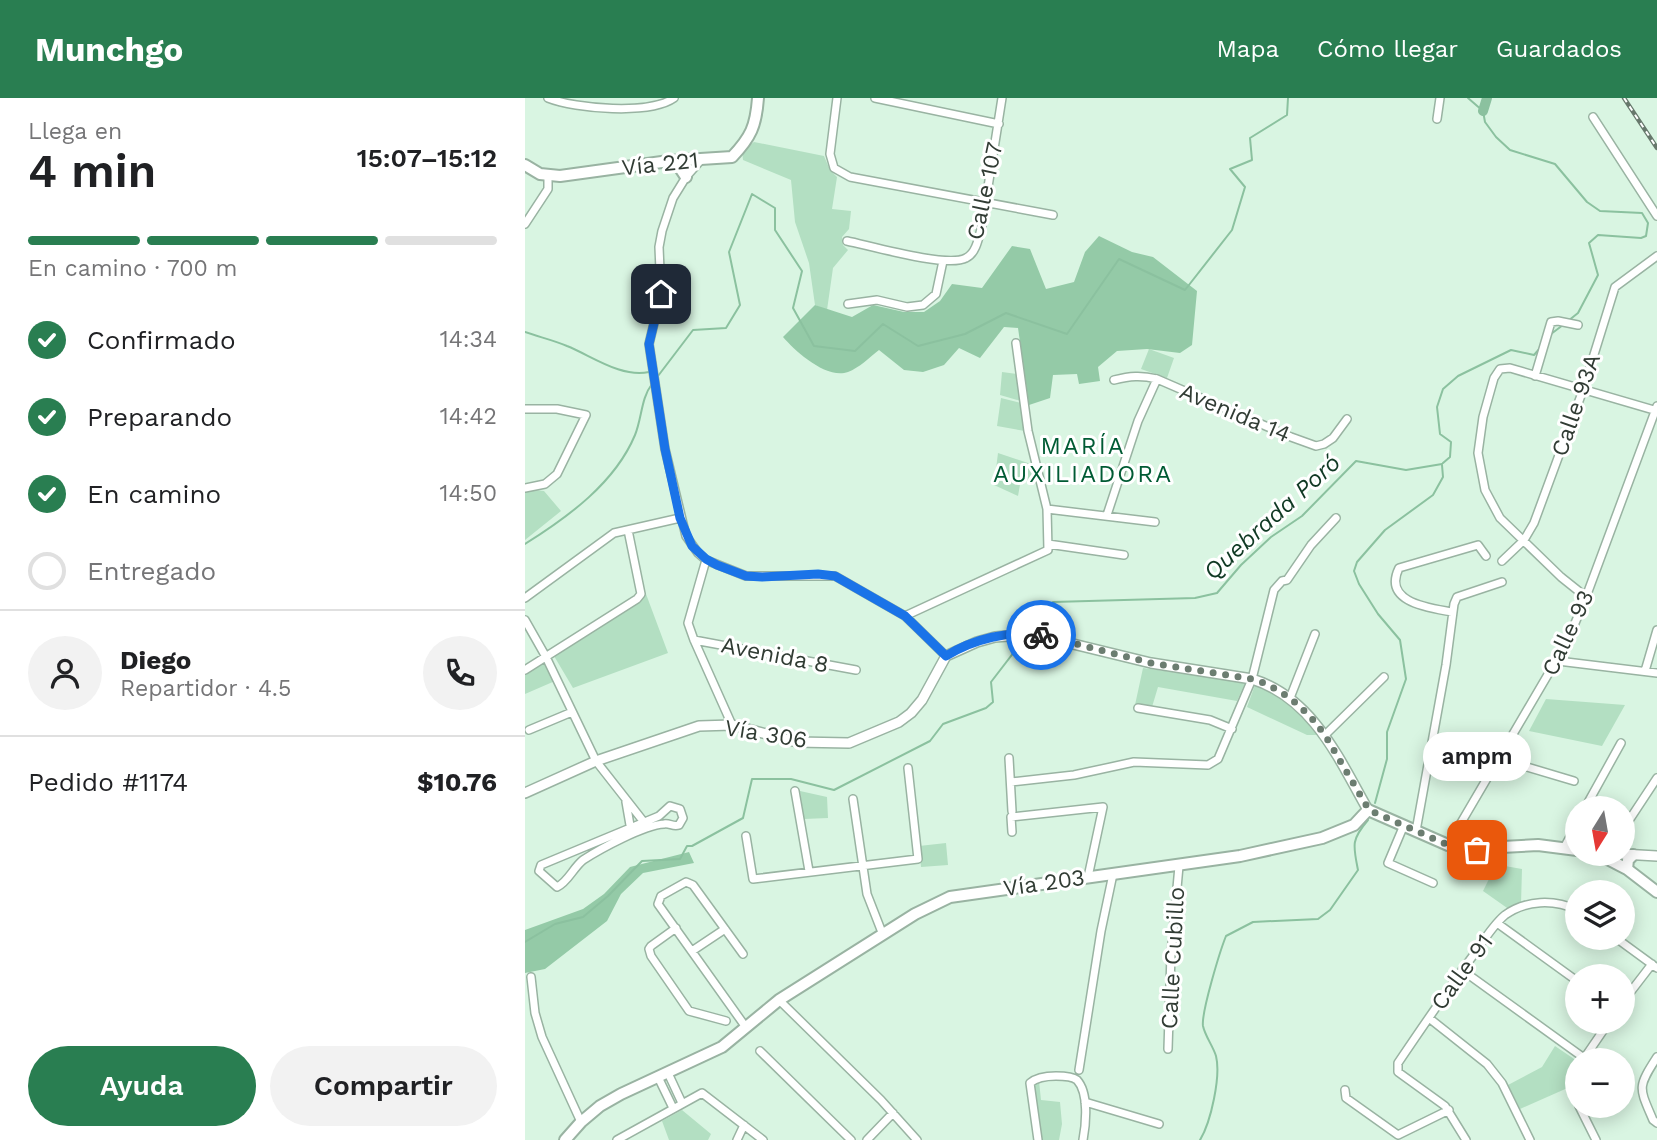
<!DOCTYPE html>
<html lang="es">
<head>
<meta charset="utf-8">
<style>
	:root { --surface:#fff; --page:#f2f2f2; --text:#202124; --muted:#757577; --line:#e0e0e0; --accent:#297e51 }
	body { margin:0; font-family:"Work Sans",sans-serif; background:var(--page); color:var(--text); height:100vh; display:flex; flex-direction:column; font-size:26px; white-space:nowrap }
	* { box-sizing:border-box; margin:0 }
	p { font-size:23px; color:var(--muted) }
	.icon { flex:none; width:38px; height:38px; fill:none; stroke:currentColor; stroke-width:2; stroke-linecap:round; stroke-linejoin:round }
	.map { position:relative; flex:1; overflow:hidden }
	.side { display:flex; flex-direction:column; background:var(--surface); width:525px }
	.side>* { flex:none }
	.needle { width:46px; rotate:191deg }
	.fabs { position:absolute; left:1040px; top:698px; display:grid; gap:14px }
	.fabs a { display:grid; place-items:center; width:70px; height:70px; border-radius:50%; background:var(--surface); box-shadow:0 4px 18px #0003; font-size:35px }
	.pin { position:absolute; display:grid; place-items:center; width:60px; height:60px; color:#fff; margin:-30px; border-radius:14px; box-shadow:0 4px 10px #0006 }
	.courier { position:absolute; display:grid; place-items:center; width:70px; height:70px; margin:-35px; border:5px solid #1a73e8; border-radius:50%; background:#fff; color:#222; box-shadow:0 2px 9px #0007 }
	.bubble { position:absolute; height:49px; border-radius:24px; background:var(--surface); box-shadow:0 4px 18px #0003; font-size:23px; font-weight:600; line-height:49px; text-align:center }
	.headline em { font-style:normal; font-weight:600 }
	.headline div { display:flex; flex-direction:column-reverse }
	.headline { display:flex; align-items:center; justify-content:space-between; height:119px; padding:0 28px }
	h1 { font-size:46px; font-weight:600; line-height:52px }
	.bar { display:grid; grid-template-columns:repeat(4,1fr); gap:10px 7px; align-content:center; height:84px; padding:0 28px }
	.bar i { height:9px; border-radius:5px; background:var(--line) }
	.bar .on { background:var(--accent) }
	.bar p { grid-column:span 4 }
	.line { display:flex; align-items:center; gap:18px; padding:0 28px; border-top:2px solid var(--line) }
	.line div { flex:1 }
	.round { display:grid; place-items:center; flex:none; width:74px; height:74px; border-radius:37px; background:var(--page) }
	ol { padding:0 28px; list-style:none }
	li { display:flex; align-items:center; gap:21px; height:77px }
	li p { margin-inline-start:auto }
	li .icon { padding:7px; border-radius:50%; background:var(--accent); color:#fff; stroke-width:4 }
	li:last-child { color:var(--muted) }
	li i { width:38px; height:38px; border:4px solid var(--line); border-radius:50% }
	.cta { display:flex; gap:14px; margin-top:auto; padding:14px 28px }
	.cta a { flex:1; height:80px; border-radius:42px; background:var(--accent); color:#fff; font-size:28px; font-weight:600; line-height:80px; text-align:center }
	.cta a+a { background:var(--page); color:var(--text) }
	header { display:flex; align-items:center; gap:42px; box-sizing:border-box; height:98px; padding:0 35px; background:var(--accent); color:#fff }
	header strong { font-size:33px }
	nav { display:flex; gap:38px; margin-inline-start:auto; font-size:24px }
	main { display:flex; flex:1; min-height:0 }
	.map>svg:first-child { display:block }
	.green { fill:#b3dfc2 }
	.forest { fill:#94caa7 }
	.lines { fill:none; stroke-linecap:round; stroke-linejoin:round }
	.stream { stroke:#8bc19f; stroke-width:2 }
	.river { stroke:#8bc19f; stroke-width:10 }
	.minor-casing { stroke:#99b3a2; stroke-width:10 }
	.tertiary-casing { stroke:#99b3a2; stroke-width:12 }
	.secondary-casing { stroke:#99b3a2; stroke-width:14 }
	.minor { stroke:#fff; stroke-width:7 }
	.tertiary { stroke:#fff; stroke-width:9 }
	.secondary { stroke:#fff; stroke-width:10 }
	.rail-casing { stroke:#67786c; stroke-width:4.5 }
	.rail { stroke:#fff; stroke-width:2; stroke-dasharray:5; stroke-linecap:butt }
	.done { stroke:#6c7d71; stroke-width:7; stroke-dasharray:0 12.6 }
	.route { stroke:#1a73e8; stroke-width:9 }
	.labels { text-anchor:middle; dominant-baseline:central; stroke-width:6; stroke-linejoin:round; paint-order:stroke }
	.street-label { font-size:23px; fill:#313c34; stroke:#fff }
	.neighbourhood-label { font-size:24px; letter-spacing:2px; fill:#005b34; stroke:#fff }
	.water-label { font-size:24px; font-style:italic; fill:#0f3923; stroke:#fff }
</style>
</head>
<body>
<header>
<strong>Munchgo</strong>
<nav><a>Mapa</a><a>Cómo llegar</a><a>Guardados</a></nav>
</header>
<main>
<section class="side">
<div class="headline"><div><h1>4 min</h1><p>Llega en</p></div><em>15:07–15:12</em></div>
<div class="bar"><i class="on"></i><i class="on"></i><i class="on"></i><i></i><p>En camino · 700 m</p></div>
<ol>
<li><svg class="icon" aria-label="check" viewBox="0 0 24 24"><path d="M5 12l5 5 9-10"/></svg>Confirmado<p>14:34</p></li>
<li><svg class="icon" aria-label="check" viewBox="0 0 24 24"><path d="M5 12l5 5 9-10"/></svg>Preparando<p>14:42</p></li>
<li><svg class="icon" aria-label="check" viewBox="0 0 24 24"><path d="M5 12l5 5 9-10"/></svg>En camino<p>14:50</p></li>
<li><i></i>Entregado</li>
</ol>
<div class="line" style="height:126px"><a class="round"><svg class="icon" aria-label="person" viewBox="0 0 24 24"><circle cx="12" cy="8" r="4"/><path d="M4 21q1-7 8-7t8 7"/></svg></a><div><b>Diego</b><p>Repartidor · 4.5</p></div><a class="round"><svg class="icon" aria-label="phone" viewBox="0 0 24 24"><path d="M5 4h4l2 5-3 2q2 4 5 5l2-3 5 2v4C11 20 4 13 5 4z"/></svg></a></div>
<div class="line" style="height:91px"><div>Pedido #1174</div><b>$10.76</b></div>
<div class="cta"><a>Ayuda</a><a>Compartir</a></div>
</section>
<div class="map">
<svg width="1132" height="1042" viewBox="0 0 1132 1042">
	<rect width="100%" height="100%" fill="#d9f5e2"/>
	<path class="green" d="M 229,44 L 299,58 L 305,72 L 312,79 L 307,111 L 326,113 L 324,131 L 317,139 L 318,147 L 323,152 L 308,170 L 302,212 L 290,207 L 284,165 L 270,124 L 266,82 L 218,62 L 217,53 Z
		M 624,251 L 649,260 L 642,280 L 616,271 Z
		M 477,274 L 492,276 L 496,303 L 475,297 Z
		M 476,300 L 496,305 L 500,333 L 472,328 Z
		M 473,355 L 509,367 L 514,385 L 496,381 L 493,398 L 469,387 Z
		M 0,391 L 19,393 L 36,413 L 0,442 Z
		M 121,496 L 143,555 L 48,590 L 29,558 Z
		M 22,564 L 30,583 L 0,596 L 0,576 Z
		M 618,570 L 713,583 L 720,585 L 712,603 L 633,589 L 627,609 L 610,607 Z
		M 730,587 C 758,596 775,617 795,637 L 782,637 L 722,609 Z
		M 1021,601 L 1100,607 L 1077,648 L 1004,633 Z
		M 275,693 L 302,699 L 303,720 L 279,721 Z
		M 421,745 L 423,767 L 396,769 L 394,748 Z
		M 980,756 L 980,768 L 997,771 L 996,806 L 985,812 L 958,793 L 969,771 L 972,757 Z
		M 1030,948 L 1052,963 L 1047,988 L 995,1011 L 983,987 L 1017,969 Z
		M 514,983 L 516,1002 L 535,1004 L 537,1026 L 534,1042 L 515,1042 L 507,988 L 509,984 Z
		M 157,1012 L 186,1036 L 183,1042 L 144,1042 L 137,1023 Z"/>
	<path class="forest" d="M 574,138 L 607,154 L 628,159 L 672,193 L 667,247 L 655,255 L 622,251 L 592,253 L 573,269 L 575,283 L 554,286 L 552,276 L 528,277 L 525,300 L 504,307 L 493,230 L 479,229 L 455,260 L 434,250 L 419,267 L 398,274 L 379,272 L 354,252 C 345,259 334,270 323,274 C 302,282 270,253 258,239 L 290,207 L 327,219 L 348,207 L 379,214 L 399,214 L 415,203 L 427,186 L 457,190 L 487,148 L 505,151 L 521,191 L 549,184 L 560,154 Z
		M 164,754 L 169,765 L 118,775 L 96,796 L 82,823 L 20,871 L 0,875 L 0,832 L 58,811 L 79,796 L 105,769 Z"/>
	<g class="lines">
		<path class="stream" d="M 943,0 L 958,13 L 960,24 L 971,39 L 985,52 L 1030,66 L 1062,104 L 1075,113 L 1117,115 L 1123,125 L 1121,138 L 1116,140 L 1073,137 L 1064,145 L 1073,177 L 1053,215 L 1043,223
			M 0,234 C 14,239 28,242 42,248 C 67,258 96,280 124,274
			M 1026,236 L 1038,227
			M 133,278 L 168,232 L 201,230 L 215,207 L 204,154 L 227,96 L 250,110 L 250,132 L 277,173 L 268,210 L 289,248 L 330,253 L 358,226 L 393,248 L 440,236 L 481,215 L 542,236 L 594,161 L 660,192 L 707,132 L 720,89 L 705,71 L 727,62 L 725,40 L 762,17 L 763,0
			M 918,365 L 925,359 L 926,344 L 915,336 L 912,309 L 918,291 L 933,278 L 986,252 L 1009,257 L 1016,249
			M 0,446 C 43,419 90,385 110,337 C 117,320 116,300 127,286
			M 504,533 L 528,504 L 670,500 L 692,495 L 716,467 L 746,439 L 777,418 L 831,363 L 881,372 L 917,366
			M 850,705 L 862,661 L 862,634 L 881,581 L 875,542 L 853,516 L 834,486 L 829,473 L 832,464 L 860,432 L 908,397 L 918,379 L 917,367
			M 0,844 L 30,826 L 58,819 L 83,798 L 117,763 L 155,761 L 162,748 L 167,748 L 218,720 L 227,681 L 266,681 L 309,692 L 405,643 L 418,626 L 461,610 L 468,604 L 466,584 L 499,541
			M 675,1042 C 686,1024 696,978 691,958 C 688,948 680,938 678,928 C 676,915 695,853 701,838 L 728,824 L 793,821 L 805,812 L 833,772 C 828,747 826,742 843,722"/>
		<path class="river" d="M 958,13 L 962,0"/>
		<g class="minor-casing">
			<path id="minor" d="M 23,0 C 51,11 125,17 149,0
				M 312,0 L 305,56 L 309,70 L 325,79 L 528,117
				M 350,0 L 474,26
				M 1068,19 L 1132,118
				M 912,21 L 915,0
				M 176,62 L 161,79 L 148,100 L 137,133 L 134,149 L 136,196 L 124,246 L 140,351 L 161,438 L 173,455 L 181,462 L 221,478 L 310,478 L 380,518 L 421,558
				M 0,126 L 23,91 L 23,77
				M 322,143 C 346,148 422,170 441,160 C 452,155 454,137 457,127 L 477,0
				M 323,206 L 352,202 L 382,209 L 398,207 L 411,196 L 418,163
				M 1010,278 L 1026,224 L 1033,223 L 1053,227
				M 589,282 C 605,278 616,277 632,281 L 766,339 L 791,348 L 799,346 L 808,340 L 822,321
				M 0,311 L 32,311 L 61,317 L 32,376 L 20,386 L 0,390
				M 522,411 L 630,424
				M 582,417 L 613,323 L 632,281
				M 523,446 L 599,457
				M 181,462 L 163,525 L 169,542 L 207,627
				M 977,463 L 999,442 L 1009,425 L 1058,292 L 1090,189 L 1132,158
				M 1061,499 L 1036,479 L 975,420 L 960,392 L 953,355 L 958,319 L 969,280 L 975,271 L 985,270 L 1132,313
				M 0,500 L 89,435 L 155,420
				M 927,514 C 906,510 857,505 874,470 L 953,447 L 961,458
				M 380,518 L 523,452 L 522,411 L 503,333 L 491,245
				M 0,522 L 21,559 L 71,663 L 122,728
				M 169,542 L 331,572
				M 1033,563 L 1132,575
				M 0,572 L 112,501 L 116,496 L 103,432
				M 1120,573 L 1132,532
				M 765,600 L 790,536
				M 613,610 L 685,622 L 707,631
				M 4,632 L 47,614
				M 800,637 L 859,579
				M 484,660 L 487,713
				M 975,661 L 1049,683
				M 486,684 L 549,677 L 609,664 L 683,667 L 693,661 L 727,581 L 749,492 L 757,483 L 762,482 L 786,447 L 811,420
				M 270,693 L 284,773
				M 328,701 L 342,796 L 358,837
				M 101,704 L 106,733
				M 145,708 L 155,711 L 158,720 L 154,727 C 148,729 145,725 139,726 C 119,727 75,751 58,762 C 48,770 43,784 32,789 L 14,773 L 16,767 L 134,718 Z
				M 1060,710 L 1096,645
				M 879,727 L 863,765 L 908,785
				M 891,733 L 921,567 L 929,506 L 932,499 L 977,484
				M 1097,733 L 1132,680
				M 487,734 L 486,719 L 578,709 L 563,779
				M 221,738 L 228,781 L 393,761 L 383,670
				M 923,747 L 1042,544 L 1061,499 L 1132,308
				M 1039,750 L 1052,726
				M 972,825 L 1052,883
				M 151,830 L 126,848 L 124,851 L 126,858 L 164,913 L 201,923
				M 1091,840 L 1132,870
				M 167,853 L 200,831
				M 218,856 L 168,787 L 161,784 L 136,798 L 133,806 L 220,928
				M 937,872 L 1059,960
				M 6,879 L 10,915 L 17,939 L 56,1024
				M 254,902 L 356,1002 L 392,1042
				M 1097,905 L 1127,866
				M 904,920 L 962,966 L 977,985 L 1005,1042
				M 643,951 L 646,856 L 654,768
				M 235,953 L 326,1042
				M 1132,959 C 1112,990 1114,989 1128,1022 L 1132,1025
				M 1058,962 L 1084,924
				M 554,972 L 576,833 L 588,776
				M 143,975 L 157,1005
				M 133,979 L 148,1010
				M 1052,979 L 1052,1000
				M 820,992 L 821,1000 L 873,1037 L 924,1012
				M 560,1004 L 634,1026
				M 1054,1008 L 1071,1042
				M 92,1042 L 177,995 L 238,1042
				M 212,1042 L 219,1027
				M 342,1042 L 368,1015
				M 513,1042 L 505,985 C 512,979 521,978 531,978 C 537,978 547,978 552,982 C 564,995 561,1026 558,1042
				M 941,1042 L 920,1008 L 873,974 L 873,965 C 898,928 923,891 950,855 C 959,842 968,827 980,817 C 1001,802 1029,801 1052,812"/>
		</g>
		<g class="tertiary-casing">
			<path id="tertiary" d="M 0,695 L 71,663 L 174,628 L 207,627 L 272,644 L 324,645 L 374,624 L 386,615 L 397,602 L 421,558 L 452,544 L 470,539 L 507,536 L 626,565 L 727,581 C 788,600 814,661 843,712
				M 1097,756 L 1132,758"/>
		</g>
		<g class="secondary-casing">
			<path id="secondary" d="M 144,63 L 155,70 L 161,79
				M 0,67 L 15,76 L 35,78 L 144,63 L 207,59 C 226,39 231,28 233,0
				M 1073,756 L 1102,771 L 1132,794
				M 1102,771 L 1103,762 L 1108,757
				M 40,1042 L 56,1024 L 75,1008 L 96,996 L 197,949 L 254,902 L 390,816 L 425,799 L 715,758 L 797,740 L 829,727 L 843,712 L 923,747 L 939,751 L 1013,747 L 1052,752"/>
		</g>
		<use href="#minor" class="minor"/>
		<use href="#tertiary" class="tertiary"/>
		<use href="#secondary" class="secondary"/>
		<g class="rail-casing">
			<path id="rail" d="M 1099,0 L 1132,50"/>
		</g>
		<use href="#rail" class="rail"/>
	</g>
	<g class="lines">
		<path class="done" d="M 516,537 L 626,565 L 727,581 L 742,586 L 765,600 L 785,618 L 800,637 L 844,712 L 923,747 L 952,752"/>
		<path class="route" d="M 136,196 L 124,246 L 140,351 L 155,420 L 167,448 L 181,461 L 192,467 L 221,478 L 237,479 L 293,476 L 310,478 L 380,518 L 421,558 C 448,541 485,532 516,537"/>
	</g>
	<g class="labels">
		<g class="street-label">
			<text transform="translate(135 66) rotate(-6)">Vía 221</text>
			<text transform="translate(460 93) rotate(-78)">Calle 107</text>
			<text transform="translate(1051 307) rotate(-71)">Calle 93A</text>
			<text transform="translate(710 315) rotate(23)">Avenida 14</text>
			<text transform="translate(1043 535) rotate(-65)">Calle 93</text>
			<text transform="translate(250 557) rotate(11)">Avenida 8</text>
			<text transform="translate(241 636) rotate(9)">Vía 306</text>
			<text transform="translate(519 785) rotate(-8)">Vía 203</text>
			<text transform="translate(648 860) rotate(-87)">Calle Cubillo</text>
			<text transform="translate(937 874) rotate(-54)">Calle 91</text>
		</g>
		<g class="neighbourhood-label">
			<text x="558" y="348">MARÍA<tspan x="558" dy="28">AUXILIADORA</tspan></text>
		</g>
		<g class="water-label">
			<text transform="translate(747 419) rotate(-42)">Quebrada Poró</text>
		</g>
	</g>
</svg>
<div class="fabs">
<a><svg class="needle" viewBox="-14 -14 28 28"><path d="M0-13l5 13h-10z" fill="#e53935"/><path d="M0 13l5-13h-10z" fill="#757577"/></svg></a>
<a><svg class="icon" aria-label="layers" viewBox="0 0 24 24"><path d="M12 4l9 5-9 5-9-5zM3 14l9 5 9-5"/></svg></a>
<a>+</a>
<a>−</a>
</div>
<div class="pin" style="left:952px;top:752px;background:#ea580c"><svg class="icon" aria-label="bag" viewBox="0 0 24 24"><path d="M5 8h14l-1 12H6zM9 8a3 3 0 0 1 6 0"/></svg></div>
<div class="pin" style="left:136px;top:196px;background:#1f2937"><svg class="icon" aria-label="home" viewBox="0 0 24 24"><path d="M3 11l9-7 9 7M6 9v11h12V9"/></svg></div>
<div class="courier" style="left:516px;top:537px"><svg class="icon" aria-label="bike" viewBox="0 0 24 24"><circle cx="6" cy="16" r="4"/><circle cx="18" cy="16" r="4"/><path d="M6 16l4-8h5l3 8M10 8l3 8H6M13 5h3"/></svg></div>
<div class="bubble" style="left:898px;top:634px;width:108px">ampm</div>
</div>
</main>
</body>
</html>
